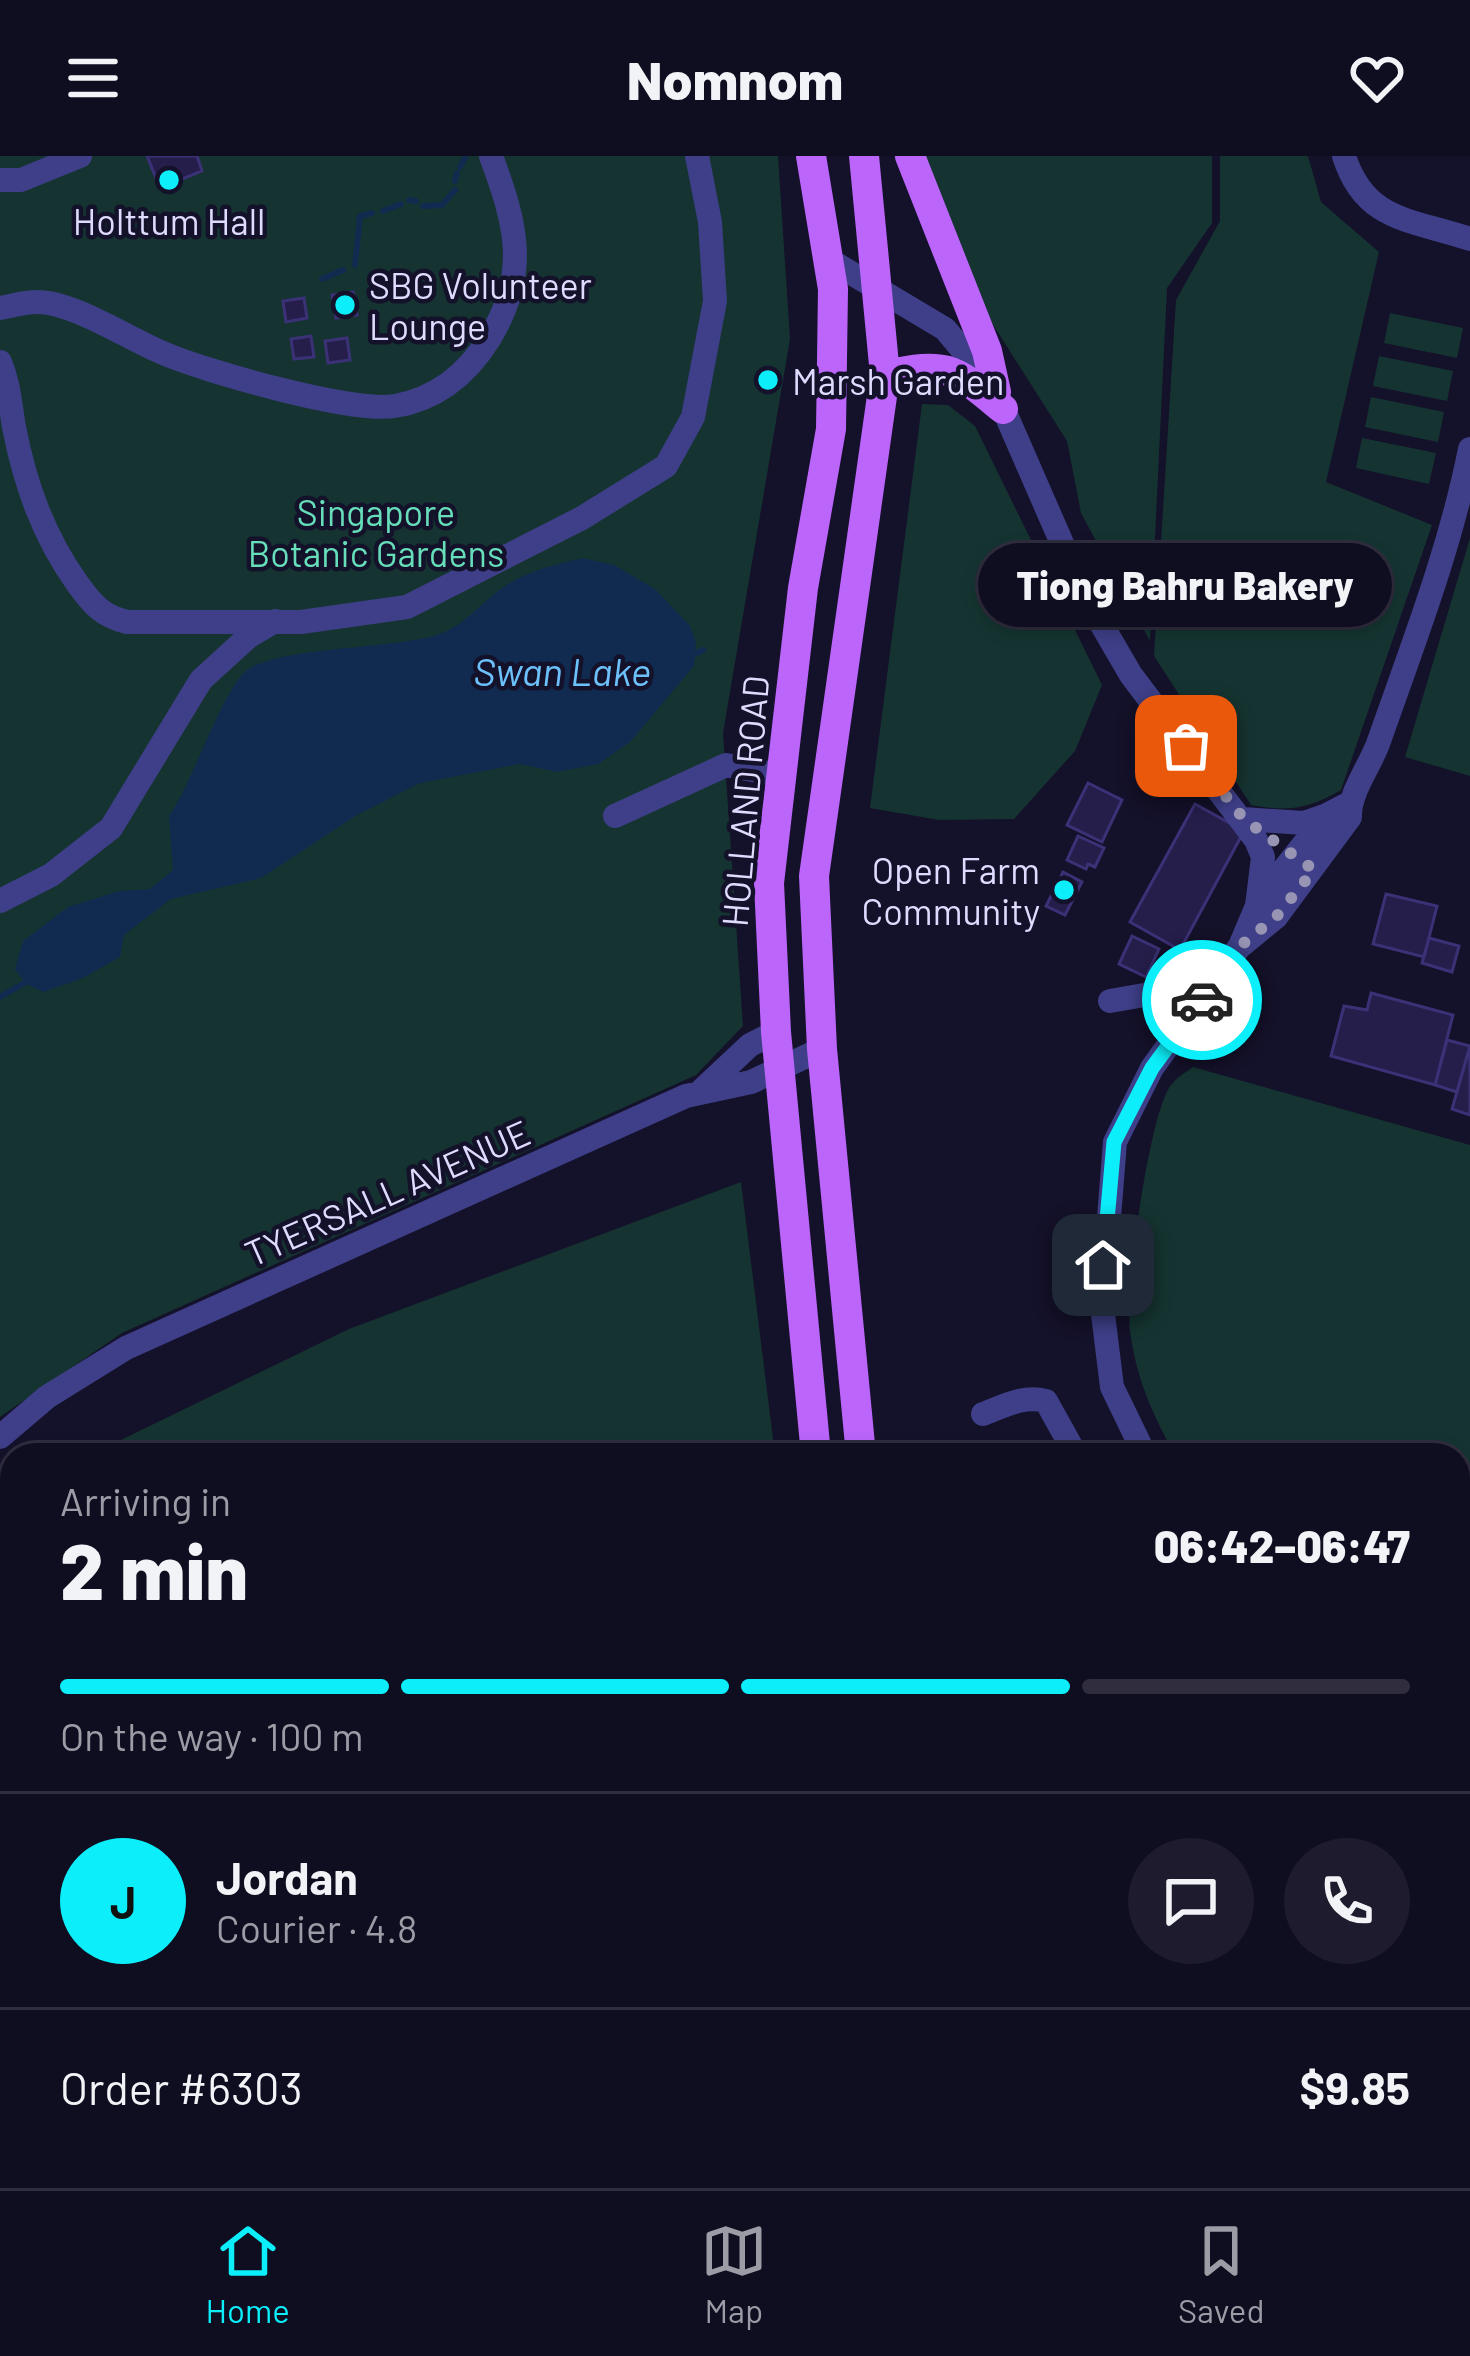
<!DOCTYPE html>
<html lang="en">
<head>
<meta charset="utf-8">
<style>
	:root { --surface:#0f0d20; --page:#1d1b2d; --text:#f1f3f6; --muted:#9b9ca5; --line:#2f2d3e; --accent:#0ceef9 }
	body { margin:0; font-family:Barlow,sans-serif; background:var(--page); color:var(--text); height:100vh; display:flex; flex-direction:column; font-size:45px; white-space:nowrap }
	* { box-sizing:border-box; margin:0 }
	p { font-size:39px; color:var(--muted) }
	.icon { flex:none; width:66px; height:66px; fill:none; stroke:currentColor; stroke-width:2; stroke-linecap:round; stroke-linejoin:round }
	.map { position:relative; flex:1; overflow:hidden }
	.sheet { position:absolute; left:0px; top:1287px; width:1470px; height:747px; display:flex; flex-direction:column; background:var(--surface); border-radius:36px 36px 0 0; box-shadow:0 6px 18px #0003,0 0 0 3px var(--line) }
	.sheet>* { flex:none }
	.pin { position:absolute; display:grid; place-items:center; width:102px; height:102px; color:#fff; margin:-51px; border-radius:24px; box-shadow:0 6px 18px #0006 }
	.courier { position:absolute; display:grid; place-items:center; width:120px; height:120px; margin:-60px; border:9px solid #0ceef9; border-radius:50%; background:#fff; color:#222; box-shadow:0 3px 15px #0007 }
	.bubble { position:absolute; height:84px; border-radius:42px; background:var(--surface); box-shadow:0 6px 18px #0003,0 0 0 3px var(--line); font-size:39px; font-weight:800; line-height:84px; text-align:center }
	.head em { font-style:normal; font-weight:800 }
	.head div { display:flex; flex-direction:column-reverse }
	.head { display:flex; align-items:center; justify-content:space-between; height:204px; padding:0 60px }
	h1 { font-size:78px; font-weight:800; line-height:90px }
	.bar { display:grid; grid-template-columns:repeat(4,1fr); gap:18px 12px; align-content:center; height:144px; padding:0 60px }
	.bar i { height:15px; border-radius:9px; background:var(--line) }
	.bar .current { background:var(--accent) }
	.bar p { grid-column:span 4 }
	.line { display:flex; align-items:center; gap:30px; padding:0 60px; border-top:3px solid var(--line) }
	.line div { flex:1 }
	.round { display:grid; place-items:center; flex:none; width:126px; height:126px; border-radius:63px; background:var(--page) }
	header { display:flex; justify-content:space-between; align-items:center; height:156px; padding:0 60px; background:var(--surface); font-size:54px; font-weight:800 }
	.tabs { display:flex; justify-content:space-around; align-items:center; height:168px; border-top:3px solid var(--line); background:var(--surface); font-size:33px; color:var(--muted) }
	.tabs a { display:grid; justify-items:center; gap:6px }
	.tabs .current { color:var(--accent) }
	.map>svg:first-child { display:block }
	.green { fill:#153431 }
	.water { fill:#102b4f }
	.lines { fill:none; stroke-linecap:round; stroke-linejoin:round }
	.stream { stroke:#102b4f; stroke-width:6 }
	.building { fill:#251e4b; stroke:#3b3176; stroke-width:3 }
	.minor { stroke:#3e3f88; stroke-width:24 }
	.major { stroke:#bb65fb; stroke-width:30 }
	.done { stroke:#9794b4; stroke-width:12; stroke-dasharray:0 21.6 }
	.route { stroke:#0ceef9; stroke-width:15 }
	.poi-dot { fill:#0ceef9; stroke:#14112a; stroke-width:4.5 }
	.labels { text-anchor:middle; dominant-baseline:central; stroke-width:9; stroke-linejoin:round; paint-order:stroke }
	.poi-label { font-size:36px; fill:#dedbfe; stroke:#14112a; text-anchor:start }
	.park-label { font-size:36px; fill:#67deba; stroke:#14112a }
	.street-label { font-size:36px; fill:#dedbfe; stroke:#14112a }
	.water-label { font-size:39px; font-style:italic; fill:#6cc1fb; stroke:#14112a }
</style>
</head>
<body>
<header><svg class="icon" aria-label="menu" viewBox="0 0 24 24"><path d="M4 6h16M4 12h16M4 18h16"/></svg>Nomnom<svg class="icon" aria-label="heart" viewBox="0 0 24 24"><path d="M12 20l-8-8c-3-5 5-10 8-4 3-6 11-1 8 4z"/></svg></header>
<div class="map">
<svg width="1470" height="2032" viewBox="0 0 1470 2032">
	<rect width="100%" height="100%" fill="#14112a"/>
	<path class="green" d="M 0,0 L 778,0 L 790,183 L 723,577 L 743,870 L 696,919 L 122,1177 L 0,1261 Z
		M 925,0 L 1212,0 L 1212,67 L 1167,132 L 1150,485 L 1081,357 L 1067,285 L 983,153 Z
		M 1220,0 L 1308,0 L 1321,46 L 1379,96 L 1326,326 L 1432,369 L 1341,634 C 1309,653 1287,656 1251,649 L 1154,500 L 1176,144 L 1220,65 Z
		M 1390,157 L 1463,172 L 1457,202 L 1384,187 Z
		M 1379,200 L 1453,215 L 1447,245 L 1373,230 Z
		M 1371,241 L 1444,256 L 1438,286 L 1365,271 Z
		M 922,248 L 948,249 L 975,270 L 1102,529 L 1075,595 L 1014,663 L 939,664 L 870,652 Z
		M 1362,282 L 1436,297 L 1429,328 L 1356,312 Z
		M 1470,382 L 1470,620 L 1405,601 Z
		M 1193,911 L 1470,989 L 1470,1409 L 1458,1396 L 1458,1299 L 1207,1299 L 1169,1288 C 1149,1250 1136,1219 1130,1175 C 1125,1136 1149,957 1171,929 C 1176,922 1186,916 1193,911 Z
		M 741,1026 L 775,1299 L 90,1299 L 349,1173 Z
		M 12,1344 L 12,2022 L 432,2022 L 425,2032 L 0,2032 L 0,1352 Z
		M 1131,2022 L 1451,2022 L 1453,2032 L 1134,2032 Z"/>
	<path class="water" d="M 583,402 L 614,409 L 655,433 L 690,470 L 696,486 L 694,510 L 630,586 L 598,608 L 557,616 L 520,608 L 420,627 L 357,659 L 261,722 L 171,743 L 124,779 L 120,801 L 81,823 L 43,836 L 25,827 L 15,813 L 23,785 L 68,751 L 119,735 L 150,733 L 173,714 L 169,660 C 191,630 222,534 247,514 C 279,491 391,493 437,479 C 465,470 482,445 505,430 C 527,415 557,408 583,402 Z"/>
	<g class="lines">
		<path class="stream" d="M 460,11 L 466,0
			M 455,25 L 457,17
			M 409,44 L 416,45
			M 423,50 L 442,49 L 455,34
			M 383,55 L 401,48
			M 355,109 L 360,60 L 372,57
			M 322,123 L 343,114
			M 689,501 L 703,494
			M 0,841 L 28,825"/>
	</g>
	<path class="building" d="M 147,0 L 197,0 L 202,15 L 160,32 Z
		M 353,136 L 357,159 L 336,162 L 332,139 Z
		M 304,142 L 307,162 L 286,166 L 283,145 Z
		M 311,180 L 314,201 L 294,203 L 291,183 Z
		M 347,182 L 350,204 L 328,207 L 325,185 Z
		M 1088,627 L 1122,644 L 1102,686 L 1067,669 Z
		M 1195,648 L 1244,675 L 1180,794 L 1130,766 Z
		M 1078,680 L 1104,692 L 1095,711 L 1088,708 L 1086,713 L 1067,704 Z
		M 1063,716 L 1082,726 L 1065,759 L 1046,750 Z
		M 1386,738 L 1437,750 L 1424,801 L 1373,788 Z
		M 1132,780 L 1159,793 L 1146,821 L 1119,808 Z
		M 1429,782 L 1459,790 L 1452,816 L 1422,807 Z
		M 1371,837 L 1453,859 L 1435,929 L 1331,900 L 1344,850 L 1367,854 Z
		M 1447,884 L 1470,890 L 1457,936 L 1435,929 Z
		M 1470,890 L 1470,959 L 1452,953 Z
		M 976,2022 L 1044,2022 L 1040,2032 L 971,2032 Z"/>
	<g class="lines">
		<path class="minor" d="M 1344,0 C 1365,66 1411,63 1470,83
			M 0,24 L 21,24 L 80,0
			M 831,105 L 945,173 L 986,222 L 996,236 L 1085,440 L 1131,519 L 1256,684 L 1263,701 L 1257,750
			M 0,152 C 11,150 25,146 36,146 C 72,145 129,183 163,197 C 207,216 352,257 395,250 C 437,243 467,218 489,183 C 530,117 516,68 491,0
			M 0,206 C 9,227 10,248 14,271 C 25,328 43,379 77,427 C 92,448 102,460 127,466 L 301,466 L 407,451 L 582,362 L 666,310 L 693,261 L 715,145 L 710,66 L 697,0
			M 615,660 L 726,609 L 779,619
			M 1243,663 L 1304,667 L 1327,659
			M 0,745 L 51,719 L 111,672 L 201,524 L 248,481 L 275,465
			M 1242,789 L 1276,761 L 1350,661 C 1349,636 1371,609 1379,585 C 1413,488 1450,394 1470,293
			M 1110,845 L 1167,835 L 1191,858
			M 702,934 L 750,889 L 776,876
			M 983,1258 C 1004,1250 1023,1239 1046,1245 L 1076,1299
			M 0,1281 L 47,1241 L 126,1192 L 686,940 L 751,926 L 822,893
			M 1145,1299 L 1112,1231 L 1102,1150 L 1115,986 L 1152,912 L 1240,790 L 1257,750 L 1281,717 L 1327,659 L 1350,647
			M 1458,1560 L 1470,1582
			M 1458,1653 L 1470,1649
			M 1075,2022 L 1077,2032
			M 664,2032 L 666,2022"/>
		<path class="major" d="M 811,0 L 833,133 L 831,273 L 803,432 L 769,727 L 776,876 L 816,1299
			M 910,0 L 987,195 L 996,236
			M 885,219 C 950,205 954,213 1003,253
			M 861,1299 L 822,893 L 814,720 L 885,219 L 864,0
			M 448,2032 L 454,2022
			M 498,2032 L 505,2022"/>
	</g>
	<g class="lines">
		<path class="done" d="M 1186,590 L 1244,663 L 1314,714 L 1276,761 L 1240,790 L 1202,844"/>
		<path class="route" d="M 1103,1109 L 1114,986 L 1152,912 L 1202,844"/>
	</g>
	<g class="poi-dot">
		<circle cx="169" cy="24" r="12"/>
		<circle cx="345" cy="149" r="12"/>
		<circle cx="768" cy="224" r="12"/>
		<circle cx="1064" cy="734" r="12"/>
	</g>
	<g class="labels">
		<g class="poi-label">
			<text x="169" y="64" text-anchor="middle">Holttum Hall</text>
			<text x="369" y="128">SBG Volunteer<tspan x="369" dy="41">Lounge</tspan></text>
			<text x="792" y="224">Marsh Garden</text>
			<text x="1040" y="713" text-anchor="end">Open Farm<tspan x="1040" dy="41">Community</tspan></text>
		</g>
		<g class="park-label">
			<text x="376" y="355">Singapore<tspan x="376" dy="41">Botanic Gardens</tspan></text>
		</g>
		<g class="street-label">
			<text transform="translate(744 645) rotate(-85)">HOLLAND ROAD</text>
			<text transform="translate(387 1036) rotate(-24)">TYERSALL AVENUE</text>
		</g>
		<g class="water-label">
			<text x="562" y="514">Swan Lake</text>
		</g>
	</g>
</svg>
<div class="pin" style="left:1186px;top:590px;background:#ea580c"><svg class="icon" aria-label="bag" viewBox="0 0 24 24"><path d="M5 8h14l-1 12H6zM9 8a3 3 0 0 1 6 0"/></svg></div>
<div class="pin" style="left:1103px;top:1109px;background:#1f2937"><svg class="icon" aria-label="home" viewBox="0 0 24 24"><path d="M3 11l9-7 9 7M6 9v11h12V9"/></svg></div>
<div class="courier" style="left:1202px;top:844px"><svg class="icon" aria-label="car" viewBox="0 0 24 24"><path d="M5 17H2v-5l4-1 3-4h7l3 4 3 1v5h-3M9 17h6M6 11h13"/><circle cx="7" cy="17" r="2"/><circle cx="17" cy="17" r="2"/></svg></div>
<div class="bubble" style="left:978px;top:387px;width:414px">Tiong Bahru Bakery</div>
<section class="sheet">
<div class="head"><div><h1>2 min</h1><p>Arriving in</p></div><em>06:42–06:47</em></div>
<div class="bar"><i class="current"></i><i class="current"></i><i class="current"></i><i></i><p>On the way · 100 m</p></div>
<div class="line" style="height:216px"><b class="round" style="background:var(--accent);color:#111">J</b><div><b>Jordan</b><p>Courier · 4.8</p></div><a class="round"><svg class="icon" aria-label="chat" viewBox="0 0 24 24"><path d="M4 5h16v11H9l-5 4z"/></svg></a><a class="round"><svg class="icon" aria-label="phone" viewBox="0 0 24 24"><path d="M5 4h4l2 5-3 2q2 4 5 5l2-3 5 2v4C11 20 4 13 5 4z"/></svg></a></div>
<div class="line" style="height:156px"><div>Order #6303</div><b>$9.85</b></div>
</section>
</div>
<nav class="tabs">
<a class="current"><svg class="icon" aria-label="home" viewBox="0 0 24 24"><path d="M3 11l9-7 9 7M6 9v11h12V9"/></svg>Home</a>
<a><svg class="icon" aria-label="map" viewBox="0 0 24 24"><path d="M3 6l6-2 6 2 6-2v14l-6 2-6-2-6 2zM9 4v14M15 6v14"/></svg>Map</a>
<a><svg class="icon" aria-label="saved" viewBox="0 0 24 24"><path d="M7 4h10v16l-5-4-5 4z"/></svg>Saved</a>
</nav>
</body>
</html>
